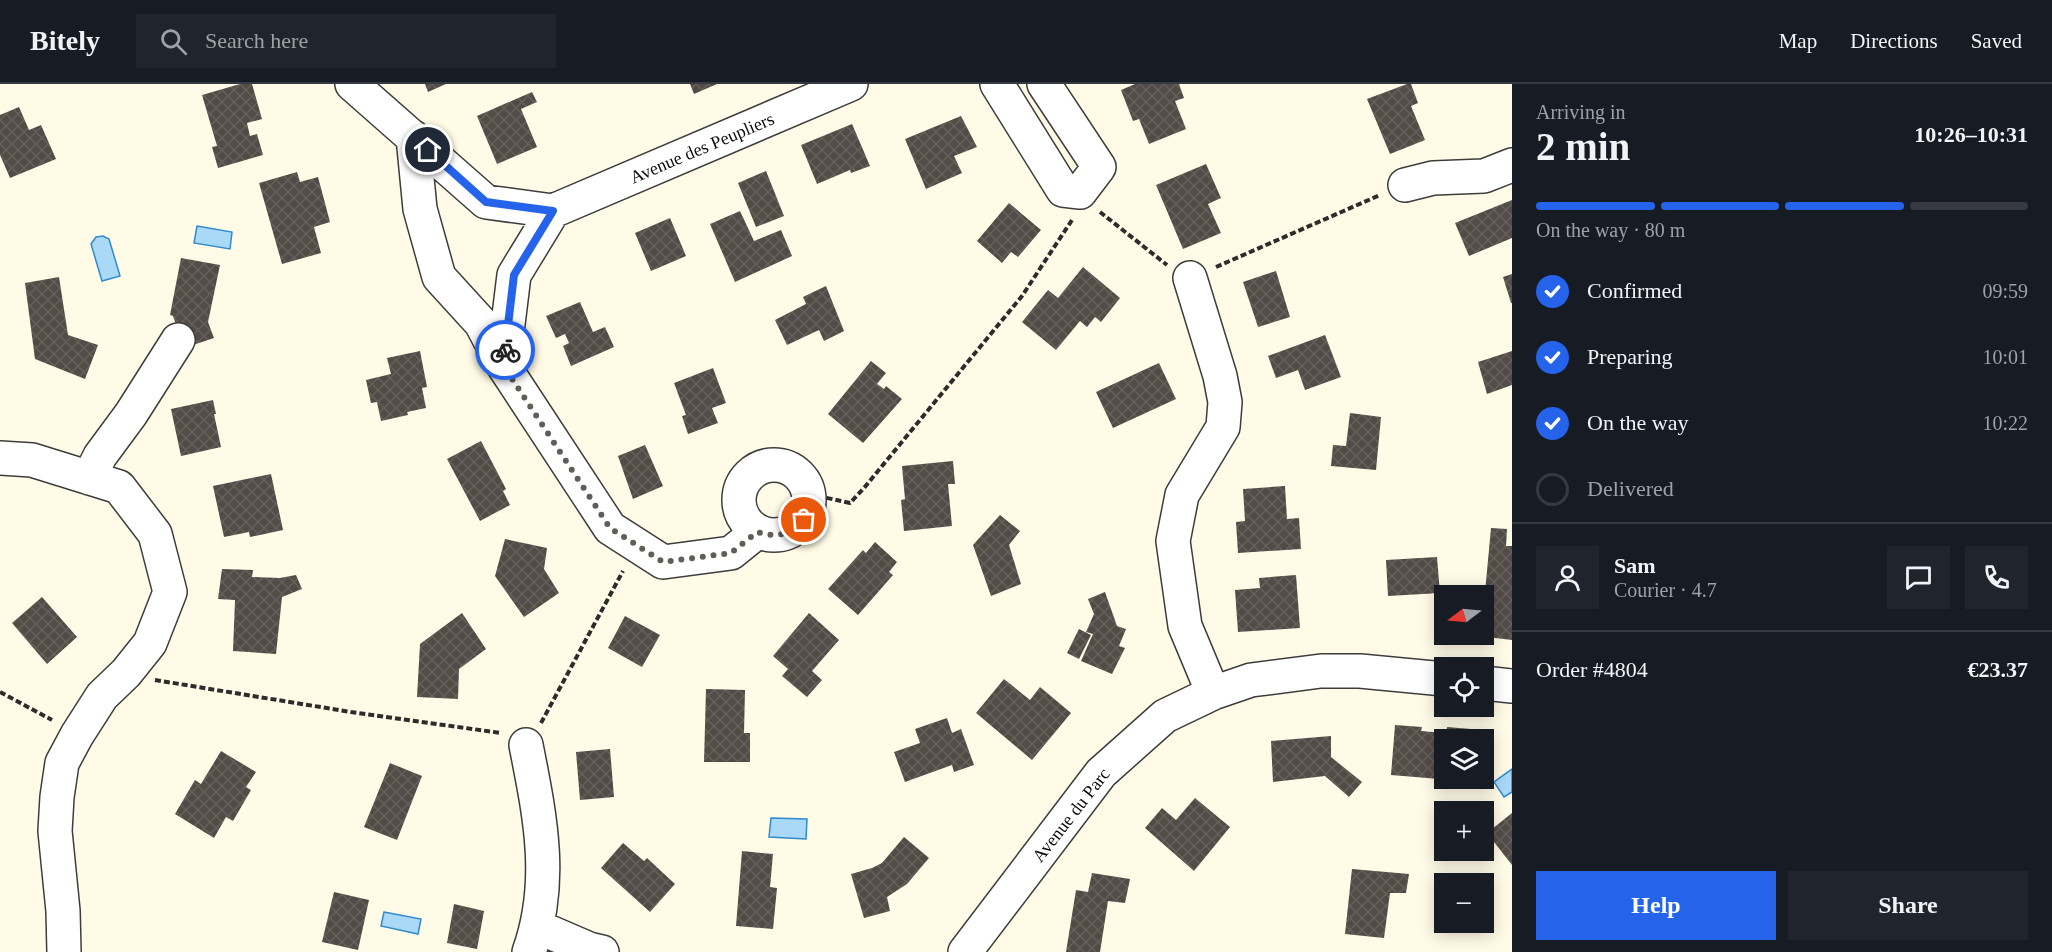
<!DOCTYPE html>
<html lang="en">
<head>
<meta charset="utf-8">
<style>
	:root { --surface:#171b24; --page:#20242c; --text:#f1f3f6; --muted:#9ea1a6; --line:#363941; --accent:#2563eb }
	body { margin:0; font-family:Georgia,serif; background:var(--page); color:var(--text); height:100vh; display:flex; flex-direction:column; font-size:22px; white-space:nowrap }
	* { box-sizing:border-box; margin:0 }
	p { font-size:20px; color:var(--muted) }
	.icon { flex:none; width:33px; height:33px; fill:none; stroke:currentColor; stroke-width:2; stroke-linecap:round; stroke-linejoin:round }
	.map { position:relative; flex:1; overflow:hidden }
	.details { display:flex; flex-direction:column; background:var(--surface); width:540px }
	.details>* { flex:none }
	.needle { width:39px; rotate:254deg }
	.buttons { position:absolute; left:1434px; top:501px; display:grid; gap:12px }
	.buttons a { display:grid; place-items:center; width:60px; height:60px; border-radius:0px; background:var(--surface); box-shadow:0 3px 15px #0003; font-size:30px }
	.pin { position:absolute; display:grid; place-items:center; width:51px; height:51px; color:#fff; margin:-26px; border:3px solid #fff; border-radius:50%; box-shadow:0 2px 6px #0007 }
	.courier { position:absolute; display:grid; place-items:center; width:60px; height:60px; margin:-30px; border:4px solid #2563eb; border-radius:50%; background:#fff; color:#222; box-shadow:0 2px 8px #0007 }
	.headline em { font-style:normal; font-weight:800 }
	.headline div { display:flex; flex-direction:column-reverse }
	.headline { display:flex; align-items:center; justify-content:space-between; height:102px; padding:0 24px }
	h1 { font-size:39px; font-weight:800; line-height:45px }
	.bar { display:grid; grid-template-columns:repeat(4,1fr); gap:9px 6px; align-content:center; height:72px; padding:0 24px }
	.bar i { height:8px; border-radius:4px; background:var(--line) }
	.bar .active { background:var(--accent) }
	.bar p { grid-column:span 4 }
	.line { display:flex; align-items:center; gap:15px; padding:0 24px; border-top:2px solid var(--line) }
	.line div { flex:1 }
	.round { display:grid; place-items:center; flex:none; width:63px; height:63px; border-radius:0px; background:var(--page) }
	ol { padding:0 24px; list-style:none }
	li { display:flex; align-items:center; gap:18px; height:66px }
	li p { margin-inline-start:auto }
	li .icon { padding:6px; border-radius:50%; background:var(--accent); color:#fff; stroke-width:4 }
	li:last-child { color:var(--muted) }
	li i { width:33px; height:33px; border:3px solid var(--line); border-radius:50% }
	.cta { display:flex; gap:12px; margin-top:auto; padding:12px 24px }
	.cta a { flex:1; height:69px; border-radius:0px; background:var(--accent); color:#fff; font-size:24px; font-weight:800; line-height:69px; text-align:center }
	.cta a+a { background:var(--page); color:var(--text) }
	header { display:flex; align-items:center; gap:36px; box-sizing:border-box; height:84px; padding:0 30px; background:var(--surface); border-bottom:2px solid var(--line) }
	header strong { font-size:28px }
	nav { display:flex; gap:33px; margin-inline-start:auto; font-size:21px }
	.search { width:420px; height:54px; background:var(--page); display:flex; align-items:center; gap:15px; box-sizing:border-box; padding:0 21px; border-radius:0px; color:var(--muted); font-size:22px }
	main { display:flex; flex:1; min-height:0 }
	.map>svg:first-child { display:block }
	.water { fill:#aad8f7; stroke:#318bcf; stroke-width:1.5 }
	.building { fill:url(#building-cross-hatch) }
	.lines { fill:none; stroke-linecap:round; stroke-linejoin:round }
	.minor-casing { stroke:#3d3d3d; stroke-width:36 }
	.path { stroke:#2c2c2c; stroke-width:4; stroke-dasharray:6 3; stroke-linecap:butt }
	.minor { stroke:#fff; stroke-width:33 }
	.done { stroke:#605e57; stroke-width:6; stroke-dasharray:0 10.8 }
	.route { stroke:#2563eb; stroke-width:8 }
	.labels { text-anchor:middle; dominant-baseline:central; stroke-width:6; stroke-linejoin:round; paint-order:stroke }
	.street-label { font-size:18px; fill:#0a0a0a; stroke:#fff }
</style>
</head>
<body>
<header>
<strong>Bitely</strong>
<div class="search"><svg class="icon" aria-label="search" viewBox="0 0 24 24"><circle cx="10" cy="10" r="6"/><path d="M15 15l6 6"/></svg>Search here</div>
<nav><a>Map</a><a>Directions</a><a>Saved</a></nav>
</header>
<main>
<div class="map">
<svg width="1512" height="868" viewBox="0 0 1512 868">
	<defs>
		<pattern id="building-cross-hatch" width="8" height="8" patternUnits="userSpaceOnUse" patternTransform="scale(1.5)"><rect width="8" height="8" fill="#524b46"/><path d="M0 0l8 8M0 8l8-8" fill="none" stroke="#66605c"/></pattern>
	</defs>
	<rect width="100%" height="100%" fill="#fffbe6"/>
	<path class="water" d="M 197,142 L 232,148 L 230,165 L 194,159 Z
		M 103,152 L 109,155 L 120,192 L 102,197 L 91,160 L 96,153 Z
		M 1512,685 L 1512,708 L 1504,713 L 1494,698 Z
		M 771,734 L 807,735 L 806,755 L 769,753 Z
		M 384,828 L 421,835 L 418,850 L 381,842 Z"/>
	<path class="building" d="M 240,0 L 252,0 L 262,35 L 247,39 L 250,52 L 257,50 L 263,71 L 218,84 L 212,63 L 217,62 L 202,11 Z
		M 425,0 L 446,0 L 428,8 Z
		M 690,0 L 717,0 L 694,10 Z
		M 1135,0 L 1179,0 L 1184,14 L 1175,17 L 1186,45 L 1149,60 L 1139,35 L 1133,37 L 1121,6 Z
		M 1407,0 L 1411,0 L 1418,19 L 1411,22 L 1425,56 L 1390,70 L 1367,15 Z
		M 532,8 L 537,18 L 521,25 L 537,63 L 497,80 L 477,32 Z
		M 19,23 L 29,46 L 41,41 L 56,75 L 10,94 L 0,71 L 0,31 Z
		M 961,32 L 977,63 L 954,72 L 962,89 L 926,105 L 905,55 Z
		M 852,40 L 870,82 L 851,89 L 850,86 L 817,100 L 801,61 Z
		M 1206,80 L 1221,114 L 1208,120 L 1221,149 L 1183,165 L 1156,101 Z
		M 766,87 L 784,132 L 756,143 L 738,99 Z
		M 297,88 L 300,98 L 318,93 L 330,138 L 314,143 L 321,169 L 282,180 L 259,99 Z
		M 1512,116 L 1512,154 L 1469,172 L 1455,139 Z
		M 1009,119 L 1041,146 L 1018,173 L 1011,168 L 1002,179 L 977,157 Z
		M 740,127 L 754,157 L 781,146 L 792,172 L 735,198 L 710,140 Z
		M 670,134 L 686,172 L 651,187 L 635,149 Z
		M 181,174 L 220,181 L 208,238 L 214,254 L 184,264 L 173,232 L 170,231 Z
		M 1083,183 L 1120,214 L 1101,238 L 1095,233 L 1087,243 L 1080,237 L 1056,266 L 1022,238 L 1048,206 L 1058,214 Z
		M 1276,187 L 1290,233 L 1258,243 L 1243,198 Z
		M 1512,190 L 1512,219 L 1511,219 L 1503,193 Z
		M 59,193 L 68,251 L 98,261 L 85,295 L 35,275 L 25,199 Z
		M 826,202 L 844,247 L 824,257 L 819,246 L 787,261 L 775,236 L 806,220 L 803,213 Z
		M 580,218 L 593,248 L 605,243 L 614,263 L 571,282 L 563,262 L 569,259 L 565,250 L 556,254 L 546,232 Z
		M 1325,251 L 1341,293 L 1305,306 L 1298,286 L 1276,294 L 1268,272 Z
		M 420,267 L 427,303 L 422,304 L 426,324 L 407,328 L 408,331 L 381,337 L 377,318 L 371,319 L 366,296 L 391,290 L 387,274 Z
		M 1512,267 L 1512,301 L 1487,310 L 1478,278 Z
		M 871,277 L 886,289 L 877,300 L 884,305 L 886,302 L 902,315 L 863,359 L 828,330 Z
		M 1159,279 L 1176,315 L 1113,344 L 1096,308 Z
		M 713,284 L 726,319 L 712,324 L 718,339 L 688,350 L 682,332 L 686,331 L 674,299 Z
		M 213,316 L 216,330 L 214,330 L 221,363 L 181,372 L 171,325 Z
		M 1350,329 L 1381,333 L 1376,386 L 1331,382 L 1333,361 L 1346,362 Z
		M 481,357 L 506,405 L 503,407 L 510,421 L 480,437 L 447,375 Z
		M 645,361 L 663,402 L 633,415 L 618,372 Z
		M 953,377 L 955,400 L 948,400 L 952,442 L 904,447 L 901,416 L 905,415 L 902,382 Z
		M 271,390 L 283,446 L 250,453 L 249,448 L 224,453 L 213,402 Z
		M 1285,402 L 1287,435 L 1299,434 L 1301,465 L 1238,469 L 1236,438 L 1245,437 L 1243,405 Z
		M 1000,431 L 1020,447 L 1009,461 L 1021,500 L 991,512 L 973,461 Z
		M 1491,444 L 1507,445 L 1506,462 L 1512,462 L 1512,556 L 1479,552 L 1484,550 L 1484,519 Z
		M 505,455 L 547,464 L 544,485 L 559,509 L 524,533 L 495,492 Z
		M 875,458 L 897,478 L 889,488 L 893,491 L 858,531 L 828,505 L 863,466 L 866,469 Z
		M 1437,473 L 1440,509 L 1388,512 L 1386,476 Z
		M 222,485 L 253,486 L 252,493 L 280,494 L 296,491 L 302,505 L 282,513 L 276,570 L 233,567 L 235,516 L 218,515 Z
		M 1296,491 L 1300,544 L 1238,548 L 1235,506 L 1260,504 L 1259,494 Z
		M 1105,508 L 1117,542 L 1126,545 L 1119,562 L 1125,564 L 1112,590 L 1081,577 L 1093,550 L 1086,548 L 1094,530 L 1088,515 Z
		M 42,513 L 77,553 L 47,580 L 12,539 Z
		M 462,529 L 486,565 L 459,585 L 458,615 L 417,613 L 420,560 Z
		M 809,529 L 839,556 L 812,587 L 822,596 L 807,613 L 782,592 L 788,585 L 773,572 Z
		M 625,532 L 660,551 L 642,583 L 608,564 Z
		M 1079,545 L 1091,551 L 1079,575 L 1067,569 Z
		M 1004,595 L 1030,616 L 1040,603 L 1071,629 L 1032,676 L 976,629 Z
		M 706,605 L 745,606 L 744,649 L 750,649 L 750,678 L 704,678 Z
		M 947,634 L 952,649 L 961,645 L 974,681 L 954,688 L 952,681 L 905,698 L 894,668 L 920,659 L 915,645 Z
		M 1395,641 L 1422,643 L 1421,647 L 1443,649 L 1439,695 L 1391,691 Z
		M 1447,643 L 1471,645 L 1470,656 L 1446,656 Z
		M 1331,652 L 1331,673 L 1362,698 L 1349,713 L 1325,692 L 1273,698 L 1271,657 Z
		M 610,665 L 614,713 L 580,716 L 576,668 Z
		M 221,667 L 256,688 L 246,703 L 251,706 L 233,737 L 226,733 L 214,754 L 175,730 L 195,696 L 201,700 Z
		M 390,679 L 422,692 L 397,756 L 364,743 Z
		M 1195,714 L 1230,743 L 1194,787 L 1145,744 L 1162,724 L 1176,736 Z
		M 1512,729 L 1512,781 L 1487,749 Z
		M 904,753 L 929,774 L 907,800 L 887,813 L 890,827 L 864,834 L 851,790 L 872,784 L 882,779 Z
		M 623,759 L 644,777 L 647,774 L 675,800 L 650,828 L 601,784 Z
		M 742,767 L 773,770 L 770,803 L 777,804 L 773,845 L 736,842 Z
		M 1352,785 L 1409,790 L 1406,809 L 1390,809 L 1384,854 L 1345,850 Z
		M 1092,789 L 1130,795 L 1125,819 L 1108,817 L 1100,868 L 1066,868 L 1076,806 L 1088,808 Z
		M 334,808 L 369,816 L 358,866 L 322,858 Z
		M 454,820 L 484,827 L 477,865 L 447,859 Z"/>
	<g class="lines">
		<g class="minor-casing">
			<path id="minor" d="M 352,0 L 486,118 L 553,127 L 851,0
				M 997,0 L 1063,106 L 1080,108 L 1099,83 L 1044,0
				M 413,53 L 420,125 L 439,193 L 481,239 L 503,281 L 610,444 L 663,478 L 731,469 L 757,448
				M 1405,101 L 1433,94 L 1484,92 L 1512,81
				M 1190,194 L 1220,292 L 1225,318 L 1223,343 L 1182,411 L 1173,457 L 1185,542 L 1213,609
				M 503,281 L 514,191 L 553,127
				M 0,374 L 32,376 L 119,403 L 155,450 L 170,508 L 150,559 L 126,589 L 102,612 L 77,651 L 62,679 L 57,713 L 55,747 L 63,827 L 64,868
				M739 416a35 35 0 1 1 70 0a35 35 0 1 1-70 0Z
				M 89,394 L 100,372 L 131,330 L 178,256
				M 1484,599 L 1512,602
				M 526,661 C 540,732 554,798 529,868
				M 538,843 L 589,865 L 602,868
				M 965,868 L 1101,689 L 1165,632 L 1213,609 L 1251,596 L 1321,587 L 1360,587 L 1444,595"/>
		</g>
		<path class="path" d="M 1100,128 L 1167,181
			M 1216,183 L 1380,111
			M 809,410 L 850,419 L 864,404 L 1022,212 L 1072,136
			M 155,596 L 351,628 L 501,649
			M 0,608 L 52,636
			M 541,639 L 623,487"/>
		<use href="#minor" class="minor"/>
	</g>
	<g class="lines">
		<path class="done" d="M 505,266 L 503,281 L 610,444 L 663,478 L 731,469 L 757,448 C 777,454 790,451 804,436"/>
		<path class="route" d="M 428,66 L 486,118 L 553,127 L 514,191 L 505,266"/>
	</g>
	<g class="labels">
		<g class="street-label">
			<text transform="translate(702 64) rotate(-23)">Avenue des Peupliers</text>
			<text transform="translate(1071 731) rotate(-52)">Avenue du Parc</text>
		</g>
	</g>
</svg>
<div class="buttons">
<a><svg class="needle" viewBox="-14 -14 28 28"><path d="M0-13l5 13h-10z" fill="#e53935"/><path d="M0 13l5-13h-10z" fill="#9ea1a6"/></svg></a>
<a><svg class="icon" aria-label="locate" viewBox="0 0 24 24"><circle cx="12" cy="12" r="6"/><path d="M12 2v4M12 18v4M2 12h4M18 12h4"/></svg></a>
<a><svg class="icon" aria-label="layers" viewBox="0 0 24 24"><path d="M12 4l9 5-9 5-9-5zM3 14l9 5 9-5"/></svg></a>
<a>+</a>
<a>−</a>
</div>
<div class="pin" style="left:804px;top:436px;background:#ea580c"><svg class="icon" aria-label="bag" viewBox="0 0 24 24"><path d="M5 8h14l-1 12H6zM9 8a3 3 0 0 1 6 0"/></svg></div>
<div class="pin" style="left:428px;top:66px;background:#1f2937"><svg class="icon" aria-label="home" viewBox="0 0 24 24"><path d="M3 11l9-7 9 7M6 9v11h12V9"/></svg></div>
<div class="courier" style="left:505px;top:266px"><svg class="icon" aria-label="bike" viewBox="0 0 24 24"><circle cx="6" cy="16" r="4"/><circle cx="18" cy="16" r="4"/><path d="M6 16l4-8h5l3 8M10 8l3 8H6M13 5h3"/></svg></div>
</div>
<section class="details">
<div class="headline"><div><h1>2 min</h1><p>Arriving in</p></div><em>10:26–10:31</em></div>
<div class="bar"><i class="active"></i><i class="active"></i><i class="active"></i><i></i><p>On the way · 80 m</p></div>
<ol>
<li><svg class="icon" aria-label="check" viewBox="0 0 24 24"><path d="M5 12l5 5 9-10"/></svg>Confirmed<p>09:59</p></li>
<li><svg class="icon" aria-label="check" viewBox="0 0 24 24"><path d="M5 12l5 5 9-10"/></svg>Preparing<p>10:01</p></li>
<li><svg class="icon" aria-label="check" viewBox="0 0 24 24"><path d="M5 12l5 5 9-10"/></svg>On the way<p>10:22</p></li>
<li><i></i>Delivered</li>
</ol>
<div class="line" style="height:108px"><a class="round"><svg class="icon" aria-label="person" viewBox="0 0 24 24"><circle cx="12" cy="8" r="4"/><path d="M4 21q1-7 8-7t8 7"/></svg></a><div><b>Sam</b><p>Courier · 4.7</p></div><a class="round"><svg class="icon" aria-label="chat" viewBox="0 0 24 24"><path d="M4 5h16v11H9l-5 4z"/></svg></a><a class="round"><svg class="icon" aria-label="phone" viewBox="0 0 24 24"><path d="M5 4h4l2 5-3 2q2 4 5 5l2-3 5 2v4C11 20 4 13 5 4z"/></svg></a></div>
<div class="line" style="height:78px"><div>Order #4804</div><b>€23.37</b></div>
<div class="cta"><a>Help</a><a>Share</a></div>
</section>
</main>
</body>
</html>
